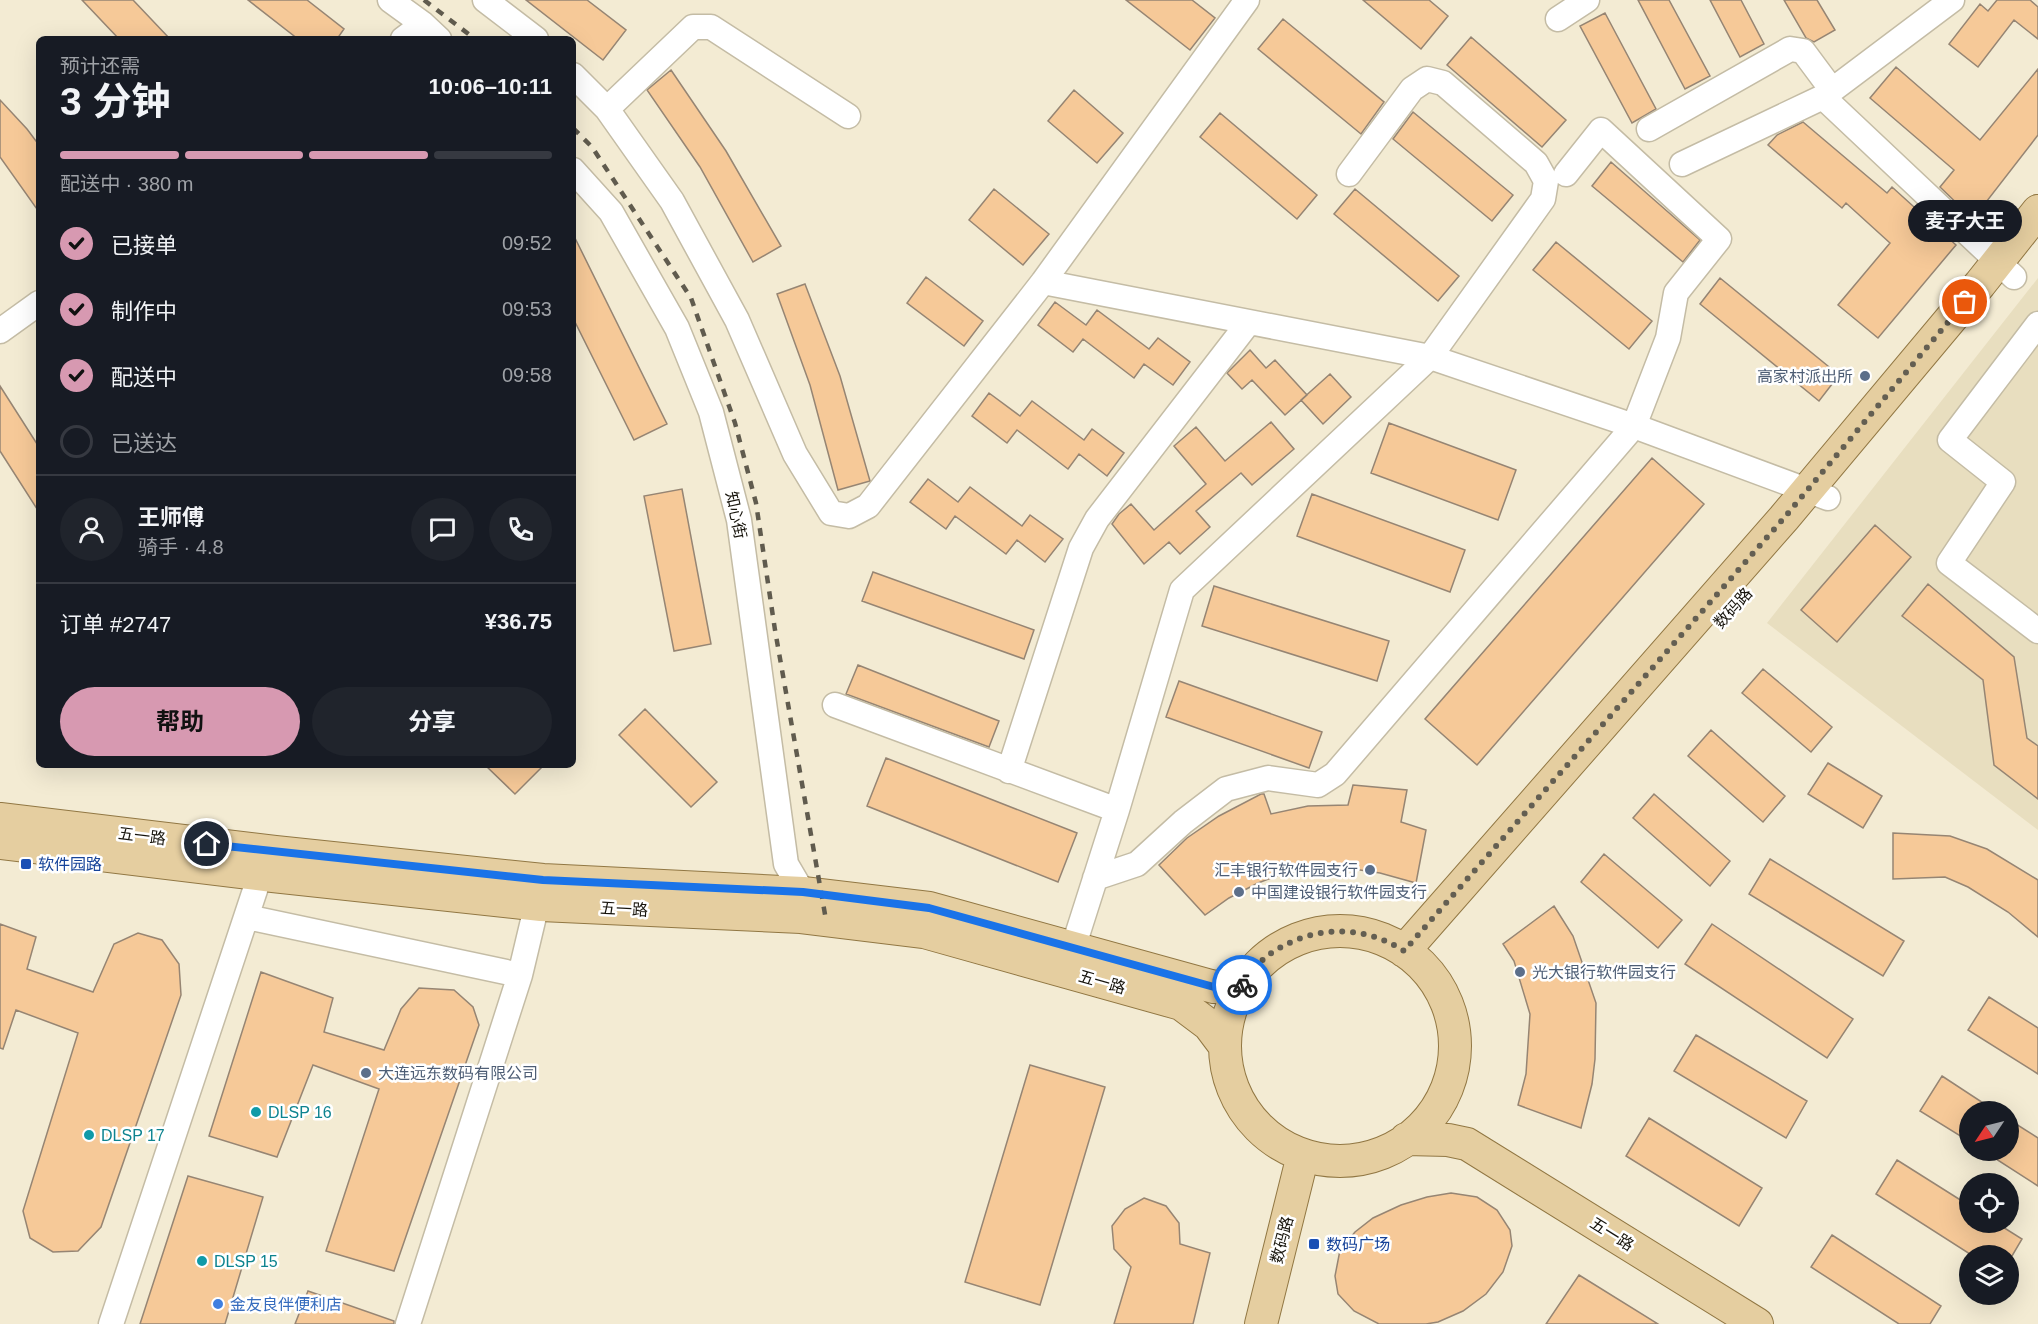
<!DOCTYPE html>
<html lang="zh">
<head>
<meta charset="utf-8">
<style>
	:root { --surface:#171b24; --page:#20242c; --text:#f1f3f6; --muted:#9ea1a6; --line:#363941; --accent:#d799b1 }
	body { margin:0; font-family:Helvetica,"Noto Sans SC",sans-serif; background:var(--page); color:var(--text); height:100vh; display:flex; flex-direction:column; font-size:22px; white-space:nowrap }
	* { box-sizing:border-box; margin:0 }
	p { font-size:20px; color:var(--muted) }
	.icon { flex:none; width:33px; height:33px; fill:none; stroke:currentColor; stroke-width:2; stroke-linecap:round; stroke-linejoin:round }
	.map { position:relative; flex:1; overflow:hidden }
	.panel { position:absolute; left:36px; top:36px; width:540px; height:732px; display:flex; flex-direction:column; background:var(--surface); border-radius:9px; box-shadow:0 6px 24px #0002 }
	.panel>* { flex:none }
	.needle { width:39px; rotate:235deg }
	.buttons { position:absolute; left:1959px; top:1101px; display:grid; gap:12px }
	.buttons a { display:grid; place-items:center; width:60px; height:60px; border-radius:50%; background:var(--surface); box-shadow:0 6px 24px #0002; font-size:30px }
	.pin { position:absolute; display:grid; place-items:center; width:51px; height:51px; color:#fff; margin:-26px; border:3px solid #fff; border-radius:50%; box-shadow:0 2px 6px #0007 }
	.courier { position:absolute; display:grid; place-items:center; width:60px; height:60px; margin:-30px; border:4px solid #1a73e8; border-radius:50%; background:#fff; color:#222; box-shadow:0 2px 8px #0007 }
	.bubble { position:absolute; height:42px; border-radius:21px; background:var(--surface); box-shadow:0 6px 24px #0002; font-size:20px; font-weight:700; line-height:42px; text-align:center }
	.headline em { font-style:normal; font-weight:700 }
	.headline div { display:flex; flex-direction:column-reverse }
	.headline { display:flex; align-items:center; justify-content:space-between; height:102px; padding:0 24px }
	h1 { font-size:39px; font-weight:700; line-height:45px }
	.bar { display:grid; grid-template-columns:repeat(4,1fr); gap:9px 6px; align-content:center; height:72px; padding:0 24px }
	.bar i { height:8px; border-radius:4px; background:var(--line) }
	.bar .current { background:var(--accent) }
	.bar p { grid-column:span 4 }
	.line { display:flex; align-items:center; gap:15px; padding:0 24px; border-top:2px solid var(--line) }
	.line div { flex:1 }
	.round { display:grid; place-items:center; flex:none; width:63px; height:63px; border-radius:32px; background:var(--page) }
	ol { padding:0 24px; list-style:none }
	li { display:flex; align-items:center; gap:18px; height:66px }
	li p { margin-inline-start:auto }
	li .icon { padding:6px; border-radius:50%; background:var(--accent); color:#111; stroke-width:4 }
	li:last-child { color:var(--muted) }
	li i { width:33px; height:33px; border:3px solid var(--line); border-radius:50% }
	.button { display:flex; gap:12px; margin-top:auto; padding:12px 24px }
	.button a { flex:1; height:69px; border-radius:36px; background:var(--accent); color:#111; font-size:24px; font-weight:700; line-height:69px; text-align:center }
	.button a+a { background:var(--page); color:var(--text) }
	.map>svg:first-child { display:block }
	.built { fill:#e8debf }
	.building { fill:#f6c998; stroke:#968573; stroke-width:1.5 }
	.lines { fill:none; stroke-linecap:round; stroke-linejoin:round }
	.minor-casing { stroke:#c4bca5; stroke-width:27 }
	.major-casing { stroke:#917743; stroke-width:34 }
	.minor { stroke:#fff; stroke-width:24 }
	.major { stroke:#e5cea0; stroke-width:32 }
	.rail { stroke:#605b4e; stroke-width:4.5; stroke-dasharray:8 8; stroke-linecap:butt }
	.done { stroke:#645f52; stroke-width:6; stroke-dasharray:0 10.8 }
	.route { stroke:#1a73e8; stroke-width:8 }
	.service-dot { fill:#5c6f8a; stroke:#fff; stroke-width:2 }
	.transit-dot { fill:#1a4fb4; stroke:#fff; stroke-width:2 }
	.culture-dot { fill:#0f9aa8; stroke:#fff; stroke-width:2 }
	.shop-dot { fill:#3f7fe0; stroke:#fff; stroke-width:2 }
	.labels { text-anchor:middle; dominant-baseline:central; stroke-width:5; stroke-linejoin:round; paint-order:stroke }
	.service-label { font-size:16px; fill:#4e5e75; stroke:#fff; text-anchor:start }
	.street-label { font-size:16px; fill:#17140c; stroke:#fff }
	.transit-label { font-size:16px; fill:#164399; stroke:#fff; text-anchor:start }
	.culture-label { font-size:16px; fill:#0d838f; stroke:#fff; text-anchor:start }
	.shop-label { font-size:16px; fill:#366cbe; stroke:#fff; text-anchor:start }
</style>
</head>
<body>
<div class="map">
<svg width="2038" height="1324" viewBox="0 0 2038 1324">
	<rect width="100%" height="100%" fill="#f3ebd3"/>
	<path class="built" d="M 2038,278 L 2038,830 L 1767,623 Z"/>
	<path class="building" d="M 82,0 L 133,0 L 170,39 L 119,39 Z
		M 248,0 L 307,0 L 344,29 L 337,39 L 298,39 Z
		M 526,0 L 587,0 L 626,30 L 603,60 Z
		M 1126,0 L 1192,0 L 1215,18 L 1190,50 Z
		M 1363,0 L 1429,0 L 1448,16 L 1421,49 Z
		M 1638,0 L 1669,0 L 1710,76 L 1685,89 Z
		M 1710,0 L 1741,0 L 1764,44 L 1740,57 Z
		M 1784,0 L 1817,0 L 1835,30 L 1814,42 L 1806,38 Z
		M 1997,0 L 2030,0 L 2038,7 L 2038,39 L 2014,20 L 1978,67 L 1949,44 L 1980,4 L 1988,11 Z
		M 1605,13 L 1656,109 L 1632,123 L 1580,26 Z
		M 1283,19 L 1384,102 L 1361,134 L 1258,49 Z
		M 1471,37 L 1566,120 L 1542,147 L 1447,65 Z
		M 1896,67 L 1980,140 L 2038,69 L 2038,135 L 1973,219 L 1940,187 L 1954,170 L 1870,98 Z
		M 671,70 L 726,151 L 781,246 L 753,262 L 700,167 L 647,90 Z
		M 1074,90 L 1123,133 L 1097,163 L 1048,121 Z
		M 0,100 L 27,129 L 39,145 L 39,212 L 0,157 Z
		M 1413,112 L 1513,195 L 1492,221 L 1393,139 Z
		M 1220,113 L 1317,195 L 1297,219 L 1200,137 Z
		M 1803,122 L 1887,193 L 1892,187 L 1956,245 L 1878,338 L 1838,305 L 1890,243 L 1846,203 L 1842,208 L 1768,145 L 1777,135 Z
		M 1611,162 L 1700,240 L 1683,262 L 1592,186 Z
		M 994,189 L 1049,234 L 1023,265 L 969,220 Z
		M 1355,189 L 1459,276 L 1438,301 L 1334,214 Z
		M 573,234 L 667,424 L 634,440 L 573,318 Z
		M 1556,242 L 1652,321 L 1629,349 L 1533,270 Z
		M 926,277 L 983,321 L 964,346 L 907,303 Z
		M 1720,278 L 1839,375 L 1819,401 L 1700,304 Z
		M 805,284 L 840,376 L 870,481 L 838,490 L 810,385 L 777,294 Z
		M 1055,302 L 1086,325 L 1097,310 L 1149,349 L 1158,338 L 1190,362 L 1173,385 L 1144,364 L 1134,378 L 1083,339 L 1073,352 L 1038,325 Z
		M 1250,350 L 1266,368 L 1275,360 L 1307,395 L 1285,415 L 1252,380 L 1242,389 L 1227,373 Z
		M 1330,374 L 1351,397 L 1323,424 L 1301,400 Z
		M 0,386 L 39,447 L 39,512 L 0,451 Z
		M 989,393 L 1020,416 L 1032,401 L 1084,440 L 1092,429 L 1124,453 L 1107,476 L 1079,454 L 1068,469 L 1017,430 L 1007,443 L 972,416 Z
		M 1271,422 L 1294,449 L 1252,485 L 1241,473 L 1196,511 L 1210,527 L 1180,554 L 1169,542 L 1144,564 L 1112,524 L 1119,514 L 1131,504 L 1154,530 L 1206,484 L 1174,446 L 1196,427 L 1225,461 Z
		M 1389,423 L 1516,470 L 1498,520 L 1371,473 Z
		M 1652,458 L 1704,504 L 1477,765 L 1425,719 Z
		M 928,479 L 958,502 L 970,487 L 1022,526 L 1030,515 L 1063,539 L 1045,562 L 1017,540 L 1006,554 L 955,516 L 946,529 L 910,502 Z
		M 682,489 L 711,644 L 674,651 L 644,496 Z
		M 1312,494 L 1465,550 L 1450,592 L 1297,536 Z
		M 1875,525 L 1911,557 L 1837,642 L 1801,610 Z
		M 873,572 L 1034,630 L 1024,659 L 862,601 Z
		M 1928,584 L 2014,657 L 2027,738 L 2038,746 L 2038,799 L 1994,765 L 1983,680 L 1902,616 Z
		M 1214,586 L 1389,641 L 1377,681 L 1202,626 Z
		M 858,665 L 999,721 L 989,747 L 846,694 Z
		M 1763,669 L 1832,727 L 1811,752 L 1742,693 Z
		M 1179,681 L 1322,732 L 1309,768 L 1166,717 Z
		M 645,709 L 717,782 L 691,807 L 619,735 Z
		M 1711,730 L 1785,796 L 1763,822 L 1688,756 Z
		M 886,758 L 1077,833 L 1058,882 L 867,806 Z
		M 1828,763 L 1882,796 L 1863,828 L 1808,794 Z
		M 485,765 L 544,765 L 515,794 Z
		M 1353,785 L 1407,790 L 1401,822 L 1426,830 L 1416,883 L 1380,873 L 1340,867 L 1308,869 L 1285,873 L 1258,883 L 1229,898 L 1205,915 L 1159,865 L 1187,838 L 1219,816 L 1261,794 L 1264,794 L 1271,814 L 1308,806 L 1348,805 Z
		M 1654,794 L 1730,861 L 1710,886 L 1633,818 Z
		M 1893,833 L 1950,836 L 1987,849 L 2038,880 L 2038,937 L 2008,912 L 1968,887 L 1945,877 L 1893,879 Z
		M 1604,854 L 1682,920 L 1658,948 L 1581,882 Z
		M 1770,859 L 1904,941 L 1883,976 L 1749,894 Z
		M 1554,906 L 1573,936 L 1596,1003 L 1595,1059 L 1592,1084 L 1581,1128 L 1518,1105 L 1526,1074 L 1530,1014 L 1514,961 L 1503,944 Z
		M 0,924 L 36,937 L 27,969 L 93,992 L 114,944 L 138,933 L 162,940 L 179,964 L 181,995 L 101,1227 L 78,1251 L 53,1252 L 30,1238 L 23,1211 L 78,1033 L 16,1010 L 3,1049 L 0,1048 Z
		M 1712,924 L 1853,1019 L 1827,1058 L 1685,964 Z
		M 261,972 L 333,998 L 324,1032 L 384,1050 L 401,1009 L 419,988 L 454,990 L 473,1007 L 479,1025 L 394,1271 L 326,1251 L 379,1089 L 313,1065 L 277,1157 L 209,1136 Z
		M 1989,997 L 2038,1028 L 2038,1074 L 1968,1030 Z
		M 1696,1035 L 1807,1101 L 1786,1138 L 1674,1071 Z
		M 1030,1065 L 1105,1087 L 1040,1305 L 965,1282 Z
		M 1942,1076 L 1997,1112 L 1970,1112 L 1970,1142 L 1920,1111 Z
		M 1649,1118 L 1762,1188 L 1739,1226 L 1626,1156 Z
		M 2008,1119 L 2038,1138 L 2038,1186 L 1982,1150 L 2008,1150 Z
		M 1897,1160 L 1970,1206 L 1970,1222 L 1995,1222 L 2022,1239 L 2012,1256 L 1973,1256 L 1876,1194 Z
		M 188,1176 L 263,1197 L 225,1324 L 140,1324 Z
		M 1451,1193 L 1477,1197 L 1497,1210 L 1510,1230 L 1512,1246 L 1503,1272 L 1486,1294 L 1463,1311 L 1438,1322 L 1426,1324 L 1379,1324 L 1354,1311 L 1338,1294 L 1335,1276 L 1340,1250 L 1355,1232 L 1373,1218 L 1401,1205 L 1427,1197 Z
		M 1144,1198 L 1166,1206 L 1179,1223 L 1180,1244 L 1210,1253 L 1193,1324 L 1114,1324 L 1131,1267 L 1114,1249 L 1112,1226 L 1125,1209 Z
		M 1832,1235 L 1941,1306 L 1930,1324 L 1899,1324 L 1811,1267 Z
		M 1579,1275 L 1658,1324 L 1546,1324 Z
		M 308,1291 L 394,1321 L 394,1324 L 295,1324 Z"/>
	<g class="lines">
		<g class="minor-casing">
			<path id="minor" d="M 390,0 L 423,24 L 439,39
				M 485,0 L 536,39
				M 1558,19 L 1587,0
				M 403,39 L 423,24
				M 573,75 L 607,109 L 672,201 L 737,320 L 795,454 L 831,513 L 849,516 L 868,506 L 1043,282 L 1247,0
				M 1823,97 L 2014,277
				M 607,109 L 693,27 L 711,27 L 848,116
				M 1649,129 L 1790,49 L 1803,51 L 1832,90
				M 1682,164 L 1823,97 L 1952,0
				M 573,170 L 611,212 L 677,328 L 711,412 L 739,520 L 786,864 L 803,893
				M 1043,282 L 1430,357 L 1634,426 L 1828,498
				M 2038,324 L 1950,440 L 2003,482 L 1949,563 L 2038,631
				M 0,331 L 39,303
				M 835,705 L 1117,810
				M 1009,771 L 1081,548 L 1097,519 L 1249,322
				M 1095,878 L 1137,864 L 1183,822 L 1226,789 L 1268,778 L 1318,785 L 1335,774 L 1634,426 L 1668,338 L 1676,293 L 1719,239 L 1601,130 L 1566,174
				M 247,917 L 520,975
				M 1073,948 L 1117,810 L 1182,590 L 1430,357 L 1543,199 L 1546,181 L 1536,163 L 1443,83 L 1427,79 L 1412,89 L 1349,174
				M 111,1324 L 260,875 L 269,861
				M 408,1324 L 520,975 L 541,887"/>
		</g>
		<g class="major-casing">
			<path id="major" d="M 0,819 L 275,852 L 543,880 L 803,893 L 929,908 L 1214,987 L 1242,985
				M 0,843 L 273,876 L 541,905 L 801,917 L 924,932 L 1181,1004 L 1209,1025 L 1224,1045
				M1225 1046a115 115 0 1 1 230 0a115 115 0 1 1-230 0Z
				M 1404,951 L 1784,518 L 1980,284 L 2038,211
				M 1406,1139 L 1448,1140 L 1467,1144 L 1757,1324
				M 1261,1324 L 1303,1155"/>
		</g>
		<use href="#minor" class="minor"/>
		<use href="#major" class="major"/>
		<path class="rail" d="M 424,0 L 475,39
			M 573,128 L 592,147 L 691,298 L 735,423 L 756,503 L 775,630 L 826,920"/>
	</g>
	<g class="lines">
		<path class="done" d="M 1242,985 C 1250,975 1259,961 1270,954 C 1311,926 1361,923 1404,951 L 1784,518 L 1965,302"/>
		<path class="route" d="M 207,844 L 543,880 L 803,892 L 929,908 L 1214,987 L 1242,985"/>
	</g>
	<g class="service-dot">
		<circle cx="1865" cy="376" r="6"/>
		<circle cx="1370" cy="870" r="6"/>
		<circle cx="1239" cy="892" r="6"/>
		<circle cx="1520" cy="972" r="6"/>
		<circle cx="366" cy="1073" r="6"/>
	</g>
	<g class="transit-dot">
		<rect x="20" y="858" width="12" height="12" rx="3"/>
		<rect x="1308" y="1238" width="12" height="12" rx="3"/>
	</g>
	<g class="culture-dot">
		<circle cx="256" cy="1112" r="6"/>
		<circle cx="89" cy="1135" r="6"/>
		<circle cx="202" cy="1261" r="6"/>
	</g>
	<circle class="shop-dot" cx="218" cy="1304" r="6"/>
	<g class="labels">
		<g class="service-label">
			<text x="1853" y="376" text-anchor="end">高家村派出所</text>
			<text x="1358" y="870" text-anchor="end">汇丰银行软件园支行</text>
			<text x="1251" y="892">中国建设银行软件园支行</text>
			<text x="1532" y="972">光大银行软件园支行</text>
			<text x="378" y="1073">大连远东数码有限公司</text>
		</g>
		<g class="street-label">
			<text transform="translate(736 515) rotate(78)">知心街</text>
			<text transform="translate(1733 608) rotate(-48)">数码路</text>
			<text transform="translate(142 836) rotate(7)">五一路</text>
			<text transform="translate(624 909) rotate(3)">五一路</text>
			<text transform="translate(1102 982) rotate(16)">五一路</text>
			<text transform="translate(1612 1234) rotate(32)">五一路</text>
			<text transform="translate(1282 1240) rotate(-76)">数码路</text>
		</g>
		<g class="transit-label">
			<text x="38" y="864">软件园路</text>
			<text x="1326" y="1244">数码广场</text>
		</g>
		<g class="culture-label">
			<text x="268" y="1112">DLSP 16</text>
			<text x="101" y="1135">DLSP 17</text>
			<text x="214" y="1261">DLSP 15</text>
		</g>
		<g class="shop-label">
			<text x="230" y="1304">金友良伴便利店</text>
		</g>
	</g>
</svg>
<div class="buttons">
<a><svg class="needle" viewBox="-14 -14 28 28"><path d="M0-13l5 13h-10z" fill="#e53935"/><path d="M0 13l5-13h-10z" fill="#9ea1a6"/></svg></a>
<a><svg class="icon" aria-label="locate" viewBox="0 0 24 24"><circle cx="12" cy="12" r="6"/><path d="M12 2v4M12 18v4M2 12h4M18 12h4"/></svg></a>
<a><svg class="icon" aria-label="layers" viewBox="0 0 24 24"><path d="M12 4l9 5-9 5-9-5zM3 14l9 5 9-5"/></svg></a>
</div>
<div class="pin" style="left:1965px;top:302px;background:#ea580c"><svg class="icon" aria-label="bag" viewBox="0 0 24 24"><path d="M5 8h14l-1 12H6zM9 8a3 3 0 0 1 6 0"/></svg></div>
<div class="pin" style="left:207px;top:844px;background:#1f2937"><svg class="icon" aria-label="home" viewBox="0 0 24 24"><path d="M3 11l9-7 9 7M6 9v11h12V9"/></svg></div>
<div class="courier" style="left:1242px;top:985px"><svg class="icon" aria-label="bike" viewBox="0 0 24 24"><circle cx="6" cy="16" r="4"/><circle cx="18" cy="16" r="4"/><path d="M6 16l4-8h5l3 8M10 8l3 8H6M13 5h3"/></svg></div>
<div class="bubble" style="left:1908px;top:200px;width:114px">麦子大王</div>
<section class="panel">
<div class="headline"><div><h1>3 分钟</h1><p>预计还需</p></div><em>10:06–10:11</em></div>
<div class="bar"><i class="current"></i><i class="current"></i><i class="current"></i><i></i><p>配送中 · 380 m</p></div>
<ol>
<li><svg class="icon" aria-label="check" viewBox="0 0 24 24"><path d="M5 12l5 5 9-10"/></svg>已接单<p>09:52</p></li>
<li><svg class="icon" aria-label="check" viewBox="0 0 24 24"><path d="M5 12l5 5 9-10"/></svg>制作中<p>09:53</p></li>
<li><svg class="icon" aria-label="check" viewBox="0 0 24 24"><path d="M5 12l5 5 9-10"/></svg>配送中<p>09:58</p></li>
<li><i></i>已送达</li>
</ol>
<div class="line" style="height:108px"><a class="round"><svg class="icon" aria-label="person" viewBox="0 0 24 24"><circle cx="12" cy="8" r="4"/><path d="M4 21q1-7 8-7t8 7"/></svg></a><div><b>王师傅</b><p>骑手 · 4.8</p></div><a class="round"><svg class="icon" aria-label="chat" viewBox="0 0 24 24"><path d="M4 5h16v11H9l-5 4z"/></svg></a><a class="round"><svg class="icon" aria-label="phone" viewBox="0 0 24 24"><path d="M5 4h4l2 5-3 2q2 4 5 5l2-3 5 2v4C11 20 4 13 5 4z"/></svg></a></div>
<div class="line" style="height:78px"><div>订单 #2747</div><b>¥36.75</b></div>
<div class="button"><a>帮助</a><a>分享</a></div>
</section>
</div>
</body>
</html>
